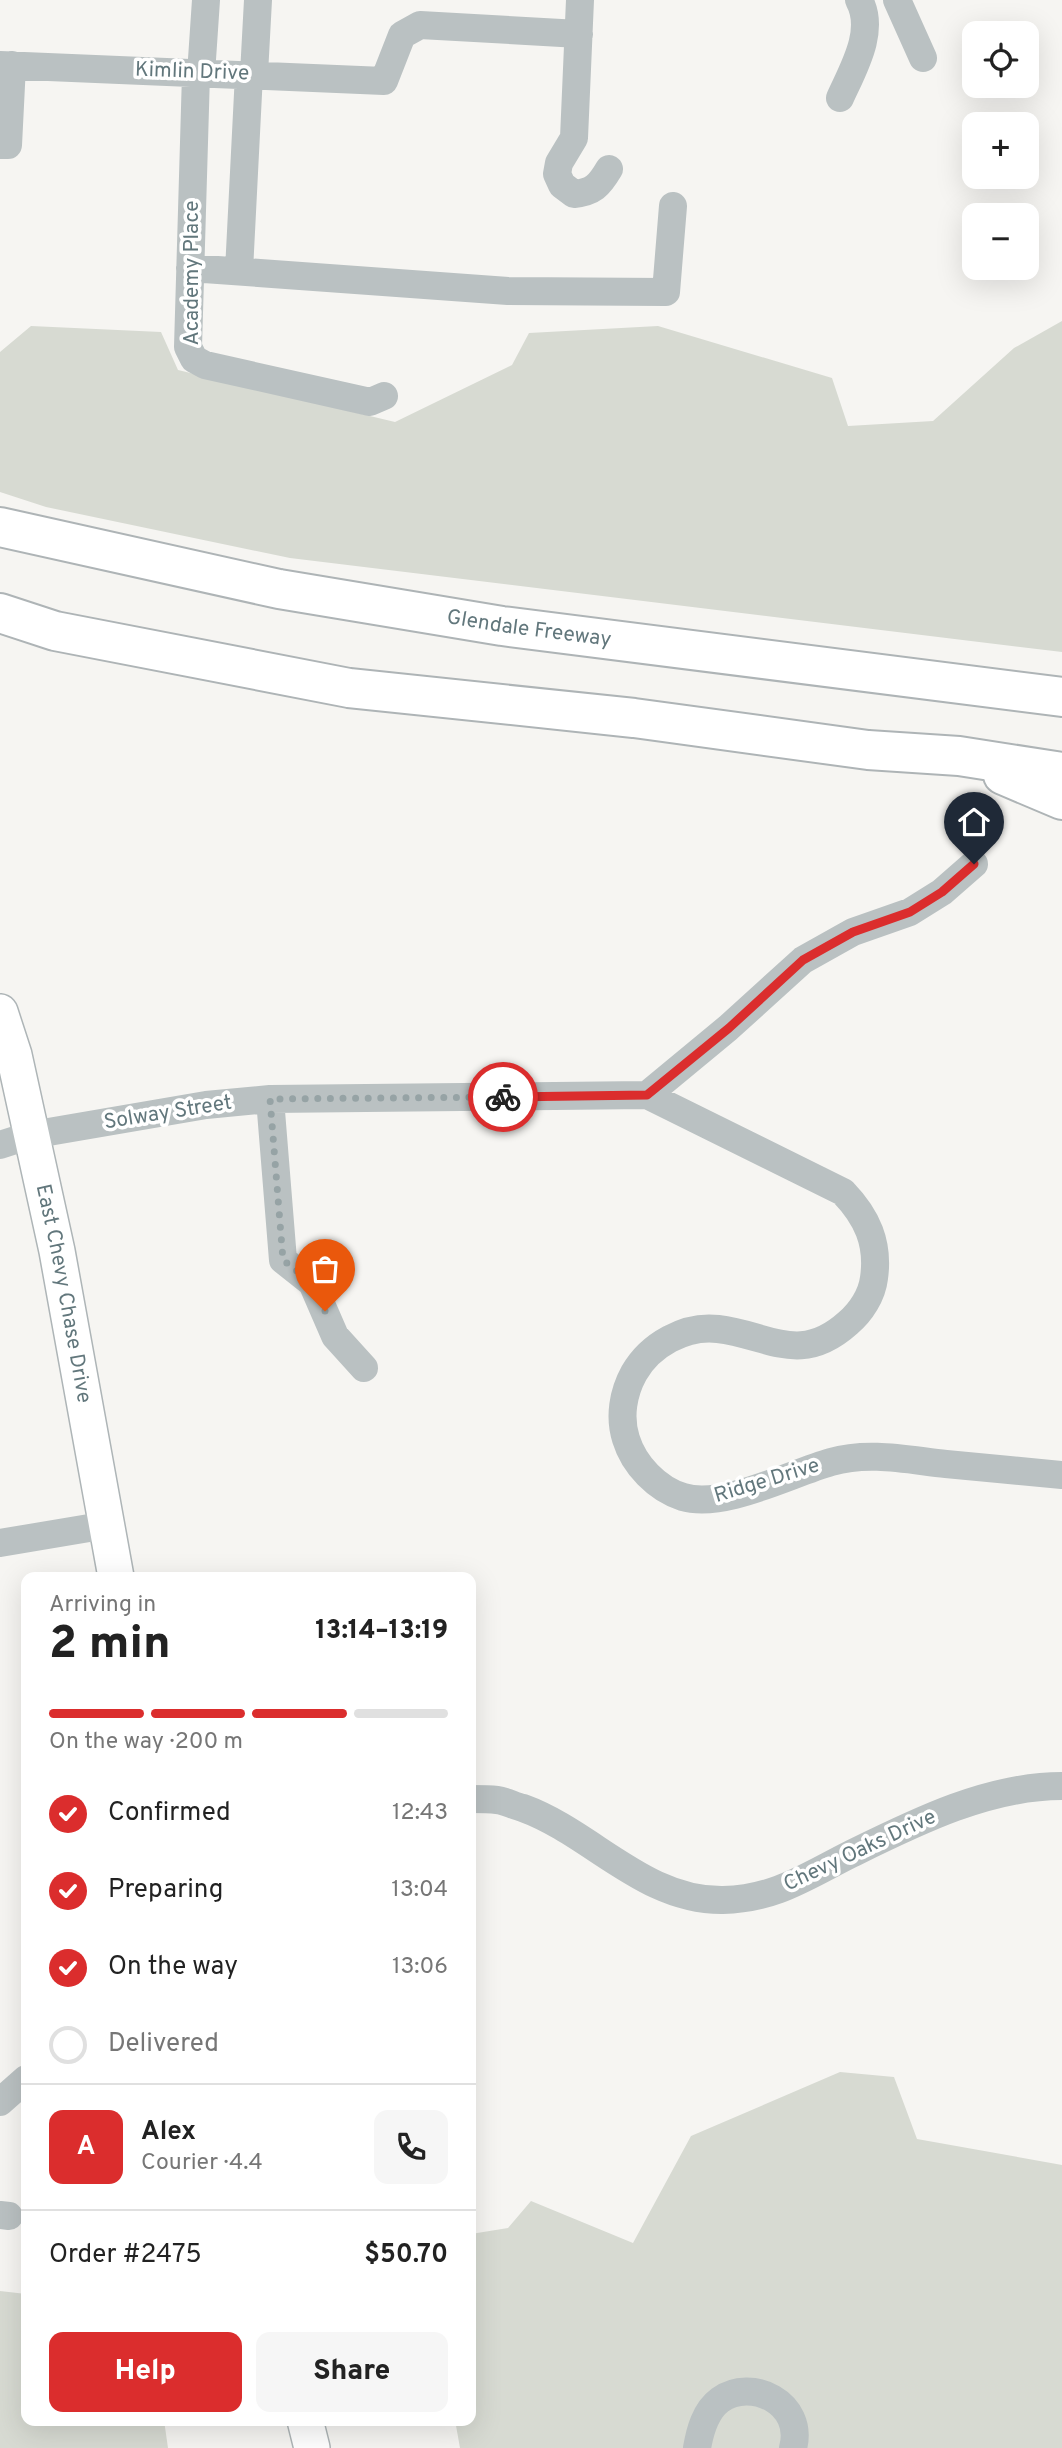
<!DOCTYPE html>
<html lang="en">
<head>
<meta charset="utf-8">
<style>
	:root { --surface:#fff; --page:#f6f6f6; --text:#222; --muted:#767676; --line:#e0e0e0; --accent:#db2d2d }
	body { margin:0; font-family:Overpass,sans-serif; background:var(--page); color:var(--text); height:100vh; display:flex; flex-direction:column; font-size:26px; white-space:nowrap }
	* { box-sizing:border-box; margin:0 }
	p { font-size:23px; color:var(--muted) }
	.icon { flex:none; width:38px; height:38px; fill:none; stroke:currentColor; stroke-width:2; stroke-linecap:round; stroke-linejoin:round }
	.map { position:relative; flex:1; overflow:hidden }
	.details { position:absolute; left:21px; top:1572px; width:455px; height:854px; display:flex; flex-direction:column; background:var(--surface); border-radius:14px; box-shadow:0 7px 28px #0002 }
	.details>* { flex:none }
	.controls { position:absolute; left:962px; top:21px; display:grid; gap:14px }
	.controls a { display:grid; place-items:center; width:77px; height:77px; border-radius:14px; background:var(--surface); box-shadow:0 7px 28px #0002; font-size:35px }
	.pin { position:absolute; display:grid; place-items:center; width:60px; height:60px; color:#fff; margin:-72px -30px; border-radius:50% 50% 50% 0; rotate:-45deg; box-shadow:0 0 7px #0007 }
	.pin .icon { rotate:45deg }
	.courier { position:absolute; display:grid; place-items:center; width:70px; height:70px; margin:-35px; border:5px solid #db2d2d; border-radius:50%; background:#fff; color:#222; box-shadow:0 2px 9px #0007 }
	.headline em { font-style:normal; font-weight:800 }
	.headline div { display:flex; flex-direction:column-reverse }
	.headline { display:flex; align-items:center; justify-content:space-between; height:119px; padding:0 28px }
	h1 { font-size:46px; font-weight:800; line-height:52px }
	.bar { display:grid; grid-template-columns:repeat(4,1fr); gap:10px 7px; align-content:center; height:84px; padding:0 28px }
	.bar i { height:9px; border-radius:5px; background:var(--line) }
	.bar .current { background:var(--accent) }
	.bar p { grid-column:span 4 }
	.line { display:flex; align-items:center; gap:18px; padding:0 28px; border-top:2px solid var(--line) }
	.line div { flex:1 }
	.round { display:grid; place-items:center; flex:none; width:74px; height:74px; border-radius:14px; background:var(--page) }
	ol { padding:0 28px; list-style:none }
	li { display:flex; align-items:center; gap:21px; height:77px }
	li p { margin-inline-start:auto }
	li .icon { padding:7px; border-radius:50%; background:var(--accent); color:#fff; stroke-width:4 }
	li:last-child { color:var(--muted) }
	li i { width:38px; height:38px; border:4px solid var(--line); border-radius:50% }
	.button { display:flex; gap:14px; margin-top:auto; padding:14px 28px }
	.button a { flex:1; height:80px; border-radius:14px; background:var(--accent); color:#fff; font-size:28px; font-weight:800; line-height:80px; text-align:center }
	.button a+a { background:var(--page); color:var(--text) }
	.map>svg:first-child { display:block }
	.green { fill:#d7dad2 }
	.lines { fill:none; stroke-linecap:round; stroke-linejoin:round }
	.major-casing { stroke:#aeb5b7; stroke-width:38 }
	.highway-casing { stroke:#aeb4b6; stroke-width:42 }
	.minor { stroke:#bac1c2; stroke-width:28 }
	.major { stroke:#fff; stroke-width:35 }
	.highway { stroke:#fff; stroke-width:38 }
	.done { stroke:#96a3a5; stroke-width:7; stroke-dasharray:0 12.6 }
	.route { stroke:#db2d2d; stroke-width:9 }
	.labels { text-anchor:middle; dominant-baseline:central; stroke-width:7; stroke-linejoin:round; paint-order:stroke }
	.street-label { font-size:21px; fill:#62777c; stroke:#fff }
</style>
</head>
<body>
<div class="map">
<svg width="1062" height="2448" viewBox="0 0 1062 2448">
	<rect width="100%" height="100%" fill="#f6f5f2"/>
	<path class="green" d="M 1062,321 L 1062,652 L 290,558 L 46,507 L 0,492 L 0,352 L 31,326 L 161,332 L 178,370 L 395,422 L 512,365 L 529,333 L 658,326 L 832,378 L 848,426 L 933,421 L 1014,348 Z
		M 840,2072 L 894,2077 L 917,2139 L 1062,2165 L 1062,2448 L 460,2448 L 455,2420 L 471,2420 L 471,2234 L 508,2228 L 531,2201 L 633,2243 L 691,2136 Z
		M 0,2291 L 26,2294 L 26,2420 L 164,2420 L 168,2448 L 0,2448 Z"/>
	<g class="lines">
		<g class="major-casing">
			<g id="major">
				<path id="s1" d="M 0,1012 L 14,1055 L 57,1251 L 116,1577"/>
				<path d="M 305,2420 L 312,2448"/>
			</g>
		</g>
		<g class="highway-casing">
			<g id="highway">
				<path id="s2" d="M 0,527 L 279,589 L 502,626 L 1062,697"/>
				<path d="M 0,613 L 55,631 L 349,688 L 634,718 L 868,750 L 959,756 L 1062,772"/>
				<path d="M 1003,775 L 1062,800"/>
			</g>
		</g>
		<path class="minor" d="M 580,0 L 574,138 L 559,163 L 557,174 L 562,185 L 574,194 C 593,192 599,186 609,169
			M 897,0 L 923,58
			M 0,65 L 384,81 L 402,35 L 420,25 L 579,34
			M 196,74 L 188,347 L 194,359 L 205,365 L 370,402 L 384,396
			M 201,74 L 206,0
			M 254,74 L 258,0
			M 840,98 C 853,69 876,31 859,0
			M 0,145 L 8,145 L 12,65
			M 190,268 L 508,291 L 666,292 L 673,206
			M 239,271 L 249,74
			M 647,1095 L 843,1192 C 867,1217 879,1243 874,1278 C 872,1295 861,1312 848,1323 C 800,1366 769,1335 718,1329 C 685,1325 650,1345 634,1373 C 623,1393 619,1417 626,1439 C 634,1465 657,1489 683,1497 C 724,1509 789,1474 831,1462 C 869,1451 908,1460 946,1464 C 985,1468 1023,1471 1062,1475
			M 270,1099 L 283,1260 L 312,1283 L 335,1336 L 364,1368
			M 0,1145 L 31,1135 L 206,1105 L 270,1099 L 647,1095 L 728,1028 L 803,960 L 853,932 L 910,912 L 942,892 L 974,864
			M 0,1543 L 107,1525
			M 471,1799 C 479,1799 489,1799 497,1800 C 506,1801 514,1806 523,1808 C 592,1833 644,1901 723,1900 C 775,1899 807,1876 851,1854 C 916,1822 988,1786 1062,1786
			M 0,2102 L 26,2079
			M 0,2215 L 9,2216
			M 697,2448 C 700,2431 705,2411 720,2400 C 751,2377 805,2403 793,2448"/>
		<use href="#major" class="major"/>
		<use href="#highway" class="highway"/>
	</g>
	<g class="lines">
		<path class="done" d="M 325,1311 L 312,1283 L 283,1260 L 270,1099 L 503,1097"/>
		<path class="route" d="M 503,1097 L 647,1095 L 729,1028 L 803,960 L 853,932 L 910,912 L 942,892 L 974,864"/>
	</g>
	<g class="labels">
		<g class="street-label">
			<text transform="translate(192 72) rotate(2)">Kimlin Drive</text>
			<text transform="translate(192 273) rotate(-90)">Academy Place</text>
			<text stroke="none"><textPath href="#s2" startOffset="539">Glendale Freeway</textPath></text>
			<text transform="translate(168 1113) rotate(-9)">Solway Street</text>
			<text stroke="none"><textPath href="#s1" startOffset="289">East Chevy Chase Drive</textPath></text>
			<text transform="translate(767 1481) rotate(-17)">Ridge Drive</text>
			<text transform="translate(860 1851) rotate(-25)">Chevy Oaks Drive</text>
		</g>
	</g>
</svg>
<div class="controls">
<a><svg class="icon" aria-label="locate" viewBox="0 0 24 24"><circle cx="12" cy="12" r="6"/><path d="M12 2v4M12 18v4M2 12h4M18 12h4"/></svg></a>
<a>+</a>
<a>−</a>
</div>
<div class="pin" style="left:325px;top:1311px;background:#ea580c"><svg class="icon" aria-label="bag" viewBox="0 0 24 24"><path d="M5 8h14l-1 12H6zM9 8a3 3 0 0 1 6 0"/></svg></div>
<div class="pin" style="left:974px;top:864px;background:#1f2937"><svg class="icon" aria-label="home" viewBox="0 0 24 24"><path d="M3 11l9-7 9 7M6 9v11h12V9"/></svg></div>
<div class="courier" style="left:503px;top:1097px"><svg class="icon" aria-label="bike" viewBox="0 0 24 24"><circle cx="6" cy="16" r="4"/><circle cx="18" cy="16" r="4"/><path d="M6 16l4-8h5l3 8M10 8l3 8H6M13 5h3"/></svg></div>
<section class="details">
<div class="headline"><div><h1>2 min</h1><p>Arriving in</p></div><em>13:14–13:19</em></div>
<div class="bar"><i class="current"></i><i class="current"></i><i class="current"></i><i></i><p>On the way · 200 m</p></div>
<ol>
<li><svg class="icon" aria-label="check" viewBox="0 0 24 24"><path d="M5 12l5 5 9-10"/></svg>Confirmed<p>12:43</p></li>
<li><svg class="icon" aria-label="check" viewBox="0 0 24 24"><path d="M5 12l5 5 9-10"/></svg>Preparing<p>13:04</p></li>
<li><svg class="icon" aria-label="check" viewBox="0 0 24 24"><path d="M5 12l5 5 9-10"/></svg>On the way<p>13:06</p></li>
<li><i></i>Delivered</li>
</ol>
<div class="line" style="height:126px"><b class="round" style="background:var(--accent);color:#fff">A</b><div><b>Alex</b><p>Courier · 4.4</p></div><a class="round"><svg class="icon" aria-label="phone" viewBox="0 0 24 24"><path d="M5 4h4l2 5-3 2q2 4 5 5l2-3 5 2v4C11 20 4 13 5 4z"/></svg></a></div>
<div class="line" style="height:91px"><div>Order #2475</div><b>$50.70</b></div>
<div class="button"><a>Help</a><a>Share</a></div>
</section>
</div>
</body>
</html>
